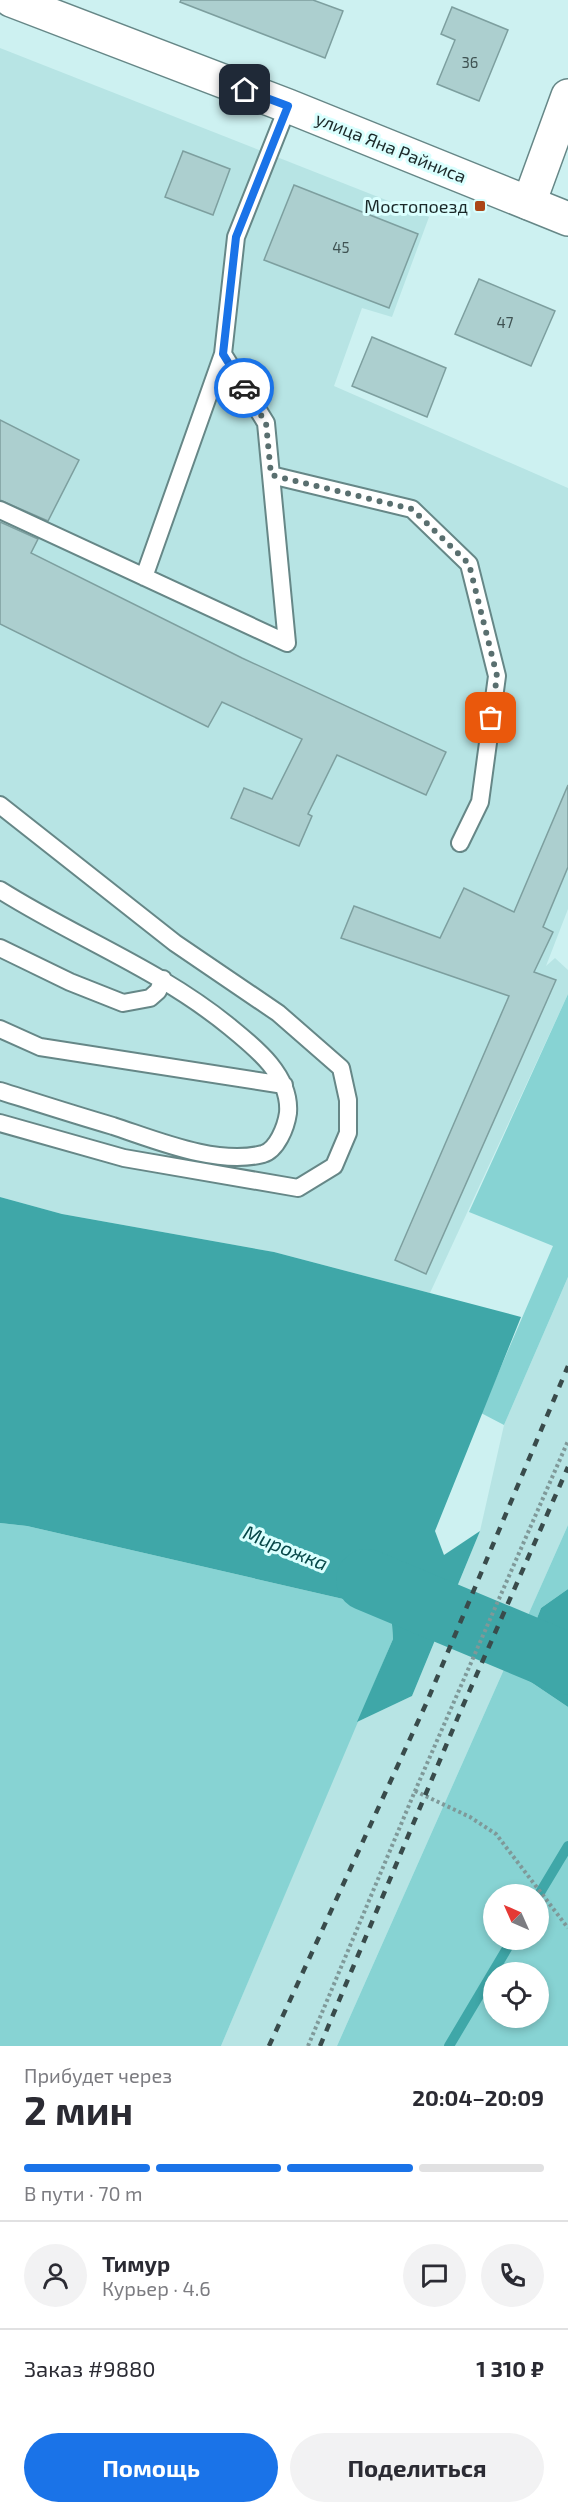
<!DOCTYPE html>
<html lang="ru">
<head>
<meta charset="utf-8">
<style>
	:root { --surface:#fff; --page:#f2f2f3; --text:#2b2b33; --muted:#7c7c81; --line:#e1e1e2; --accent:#1a73e8 }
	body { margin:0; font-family:"Exo 2",sans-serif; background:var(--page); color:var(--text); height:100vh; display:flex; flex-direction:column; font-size:22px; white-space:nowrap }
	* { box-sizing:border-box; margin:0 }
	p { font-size:20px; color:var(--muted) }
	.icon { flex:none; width:33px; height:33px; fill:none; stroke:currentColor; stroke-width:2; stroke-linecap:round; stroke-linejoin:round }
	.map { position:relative; height:2046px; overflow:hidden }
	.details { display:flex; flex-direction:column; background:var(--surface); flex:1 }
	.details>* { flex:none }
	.needle { width:39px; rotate:315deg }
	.fabs { position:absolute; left:483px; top:1884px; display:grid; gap:12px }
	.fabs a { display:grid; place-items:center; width:66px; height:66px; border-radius:50%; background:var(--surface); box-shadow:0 3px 9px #0003; font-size:30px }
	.pin { position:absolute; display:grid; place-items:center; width:51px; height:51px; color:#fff; margin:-26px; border-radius:12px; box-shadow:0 3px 9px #0006 }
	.courier { position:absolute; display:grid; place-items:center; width:60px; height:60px; margin:-30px; border:4px solid #1a73e8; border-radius:50%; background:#fff; color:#222; box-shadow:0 2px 8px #0007 }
	.summary em { font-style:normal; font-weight:700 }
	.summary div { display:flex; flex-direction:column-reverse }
	.summary { display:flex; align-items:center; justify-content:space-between; height:102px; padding:0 24px }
	h1 { font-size:39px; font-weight:700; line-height:45px }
	.bar { display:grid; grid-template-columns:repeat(4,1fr); gap:9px 6px; align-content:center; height:72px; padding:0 24px }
	.bar i { height:8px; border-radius:4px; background:var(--line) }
	.bar .selected { background:var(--accent) }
	.bar p { grid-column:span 4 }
	.line { display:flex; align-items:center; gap:15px; padding:0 24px; border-top:2px solid var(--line) }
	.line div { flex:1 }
	.round { display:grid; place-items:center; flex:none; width:63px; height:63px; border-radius:32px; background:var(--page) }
	.primary-button { display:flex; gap:12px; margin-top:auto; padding:12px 24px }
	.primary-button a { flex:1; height:69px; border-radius:36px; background:var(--accent); color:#fff; font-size:24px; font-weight:700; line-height:69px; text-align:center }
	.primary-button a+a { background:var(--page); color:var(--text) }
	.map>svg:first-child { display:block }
	.built { fill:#b7e4e4 }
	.green { fill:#87d3d3; fill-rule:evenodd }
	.water { fill:#3fa7a8 }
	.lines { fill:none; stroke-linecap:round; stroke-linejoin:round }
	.stream { stroke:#3fa7a8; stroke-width:10 }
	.river { stroke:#3fa7a8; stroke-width:62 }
	.building { fill:#accfcf; stroke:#7d9f9f; stroke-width:1.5 }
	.service-casing { stroke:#668787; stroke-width:20 }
	.minor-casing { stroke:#668787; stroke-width:36 }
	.tertiary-casing { stroke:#668787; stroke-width:36 }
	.path { stroke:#7f9999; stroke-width:4; stroke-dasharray:3 3; stroke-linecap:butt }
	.service { stroke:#fff; stroke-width:16 }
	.minor { stroke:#fff; stroke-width:33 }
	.tertiary { stroke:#fff; stroke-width:33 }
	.rail { stroke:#394b4b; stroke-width:4.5; stroke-dasharray:8 8; stroke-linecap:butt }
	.done { stroke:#596f6f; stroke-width:6; stroke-dasharray:0 10.8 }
	.route { stroke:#1a73e8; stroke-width:8 }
	.poi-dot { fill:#ab4617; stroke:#dafffe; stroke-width:2 }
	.labels { text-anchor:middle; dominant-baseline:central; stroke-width:6; stroke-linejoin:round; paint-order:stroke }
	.number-label { font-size:15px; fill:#3f5252 }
	.street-label { font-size:18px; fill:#1b2929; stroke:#dafffe }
	.poi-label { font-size:18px; fill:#1b2929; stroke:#dafffe; text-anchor:end }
	.water-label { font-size:20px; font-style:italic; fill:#074748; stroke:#dafffe }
</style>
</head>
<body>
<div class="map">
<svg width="568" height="2046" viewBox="0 0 568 2046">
	<rect width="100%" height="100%" fill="#cdf1f1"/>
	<path class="built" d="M 0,48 L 429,217 L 392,317 L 362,308 L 334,386 L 568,488 L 568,909 L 546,966 L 555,958 L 568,970 L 568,994 L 430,1293 L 274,1252 L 62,1214 L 0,1197 Z
		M 568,1277 L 568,1525 L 337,2046 L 221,2046 L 357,1722 L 412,1696 L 480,1531 L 504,1425 Z"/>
	<path class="green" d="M 568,994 L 568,1277 L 504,1425 L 481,1413 L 553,1246 L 469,1212 Z
		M 0,1523 L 27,1526 L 391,1610 L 393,1639 L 221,2046 L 0,2046 Z
		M 568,1525 L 568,1589 L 541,1608 L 516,1672 L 568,1707 L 568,2046 L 337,2046 ZM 494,1894 L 538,1894 L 538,1940 L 494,1940 ZM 494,1972 L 538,1972 L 538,2018 L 494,2018 Z"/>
	<path class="water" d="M 0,1197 L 62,1214 L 274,1252 L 521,1317 L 435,1531 L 444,1555 L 480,1531 L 412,1696 L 357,1722 L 393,1639 L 391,1610 L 27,1526 L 0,1523 Z
		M 568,1589 L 568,1707 L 516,1672 L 541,1608 Z"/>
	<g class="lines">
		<path class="stream" d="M 538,1896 L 568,1846
			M 449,2046 L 512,1940"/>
		<path class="river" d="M 367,1580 L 568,1664"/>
	</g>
	<path class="building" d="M 181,0 L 313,0 L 343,11 L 325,58 L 180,2 Z
		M 452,7 L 508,30 L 479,101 L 437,84 L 455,40 L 441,34 Z
		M 183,151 L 230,169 L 213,215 L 165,197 Z
		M 294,185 L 418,234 L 389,308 L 264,260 Z
		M 479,279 L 555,311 L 531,366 L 455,334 Z
		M 372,337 L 446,368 L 427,417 L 352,386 Z
		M 0,420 L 79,460 L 48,521 L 0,500 Z
		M 0,522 L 38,539 L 31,553 L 242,658 L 446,752 L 426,795 L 337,755 L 308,814 L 312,816 L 299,846 L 231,818 L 244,788 L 272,799 L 302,739 L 222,702 L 208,727 L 0,624 Z
		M 568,785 L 568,867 L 543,927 L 553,932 L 534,972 L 556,980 L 426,1274 L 395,1260 L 509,996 L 341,938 L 354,906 L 440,938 L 464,888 L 514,912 Z"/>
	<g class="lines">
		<g class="service-casing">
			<path id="service" d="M 271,475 L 412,509 L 469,564 L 497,676 L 480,802 L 460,843
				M 0,510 L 287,643 L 266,423 L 223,354 L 236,237 L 288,106
				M 144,577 L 223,354
				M 0,805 L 175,943 L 278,1013 L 341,1068 L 348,1100 L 348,1133 L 334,1166 L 298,1188 L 124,1158 L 0,1123
				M 0,890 C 76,938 159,969 230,1027 C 256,1048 291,1076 288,1113 C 286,1127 277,1150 263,1154 C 217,1166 156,1140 113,1126 C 75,1115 38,1103 0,1091
				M 0,948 L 70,982 L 123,1003 L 150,998 L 158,991 L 163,979
				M 0,1029 L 40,1047 L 284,1085"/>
		</g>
		<g class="minor-casing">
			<path id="minor" d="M 529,203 L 568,96"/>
		</g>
		<g class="tertiary-casing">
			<path id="tertiary" d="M 11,0 L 288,106 L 568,219"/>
		</g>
		<path class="path" d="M 415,1791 L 470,1817 L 496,1834 L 568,1928
			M 308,2046 L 415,1791 L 568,1441"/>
		<use href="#service" class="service"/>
		<use href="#minor" class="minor"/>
		<use href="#tertiary" class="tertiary"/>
		<path class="rail" d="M 269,2046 L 426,1704 L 568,1366
			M 320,2046 L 458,1717 L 568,1467"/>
	</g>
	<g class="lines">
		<path class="done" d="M 244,388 L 266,423 L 271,475 L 412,509 L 469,564 L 497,676 L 491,718"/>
		<path class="route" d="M 244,388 L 223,354 L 236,237 L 288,106 L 245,90"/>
	</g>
	<rect class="poi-dot" x="474" y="200" width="12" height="12" rx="3"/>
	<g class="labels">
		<g class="number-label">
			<text x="470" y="62">36</text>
			<text x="341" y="247">45</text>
			<text x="505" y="322">47</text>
		</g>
		<g class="street-label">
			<text transform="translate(391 147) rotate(22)">улица Яна Райниса</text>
		</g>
		<g class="poi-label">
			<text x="468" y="206">Мостопоезд</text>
		</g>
		<g class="water-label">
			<text transform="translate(286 1547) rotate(22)">Мирожка</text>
		</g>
	</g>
</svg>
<div class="fabs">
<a><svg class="needle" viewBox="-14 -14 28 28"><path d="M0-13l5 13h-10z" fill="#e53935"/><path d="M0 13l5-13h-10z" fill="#7c7c81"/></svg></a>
<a><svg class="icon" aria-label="locate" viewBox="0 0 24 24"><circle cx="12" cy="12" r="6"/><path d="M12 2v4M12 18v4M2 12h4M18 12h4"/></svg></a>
</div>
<div class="pin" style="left:491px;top:718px;background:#ea580c"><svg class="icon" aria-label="bag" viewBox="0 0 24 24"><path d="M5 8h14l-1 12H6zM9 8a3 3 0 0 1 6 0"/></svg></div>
<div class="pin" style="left:245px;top:90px;background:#1f2937"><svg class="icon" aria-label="home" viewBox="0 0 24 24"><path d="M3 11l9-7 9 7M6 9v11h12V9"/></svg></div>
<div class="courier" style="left:244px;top:388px"><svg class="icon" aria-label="car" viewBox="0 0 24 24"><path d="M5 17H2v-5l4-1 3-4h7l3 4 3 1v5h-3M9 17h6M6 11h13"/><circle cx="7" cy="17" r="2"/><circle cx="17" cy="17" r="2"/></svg></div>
</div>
<section class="details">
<div class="summary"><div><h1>2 мин</h1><p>Прибудет через</p></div><em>20:04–20:09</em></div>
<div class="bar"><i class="selected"></i><i class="selected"></i><i class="selected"></i><i></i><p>В пути · 70 m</p></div>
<div class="line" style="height:108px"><a class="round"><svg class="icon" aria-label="person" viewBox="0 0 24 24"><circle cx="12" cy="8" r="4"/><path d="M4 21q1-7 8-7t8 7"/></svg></a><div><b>Тимур</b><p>Курьер · 4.6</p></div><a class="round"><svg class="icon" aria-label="chat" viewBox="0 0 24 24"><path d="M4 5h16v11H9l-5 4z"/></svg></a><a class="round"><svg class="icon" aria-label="phone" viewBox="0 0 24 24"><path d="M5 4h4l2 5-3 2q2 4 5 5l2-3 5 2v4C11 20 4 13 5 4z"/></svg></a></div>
<div class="line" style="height:78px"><div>Заказ #9880</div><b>1 310 ₽</b></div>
<div class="primary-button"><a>Помощь</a><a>Поделиться</a></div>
</section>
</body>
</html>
